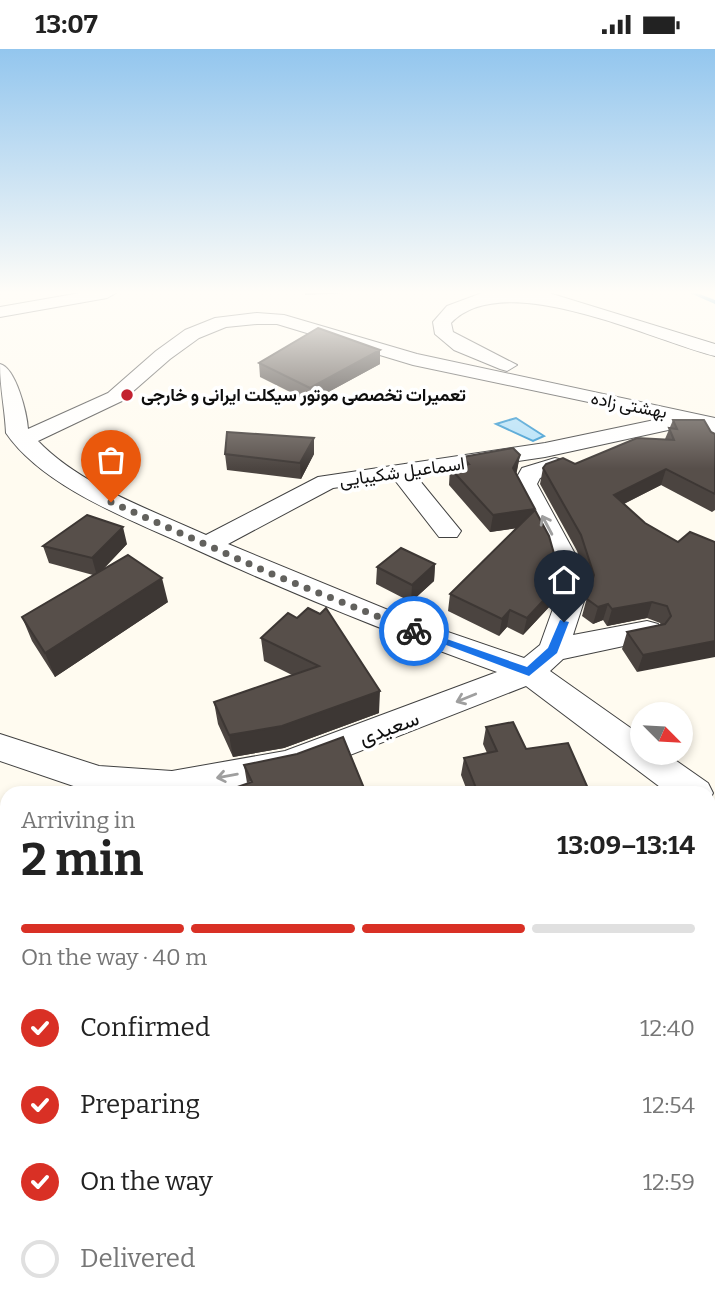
<!DOCTYPE html>
<html lang="en">
<head>
<meta charset="utf-8">
<style>
	:root { --surface:#fff; --page:#f6f6f6; --text:#222; --muted:#767676; --line:#e0e0e0; --accent:#d93025 }
	body { margin:0; font-family:Bitter,Vazirmatn,serif; background:var(--page); color:var(--text); height:100vh; display:flex; flex-direction:column; font-size:26px; white-space:nowrap }
	* { box-sizing:border-box; margin:0 }
	p { font-size:23px; color:var(--muted) }
	.icon { flex:none; width:38px; height:38px; fill:none; stroke:currentColor; stroke-width:2; stroke-linecap:round; stroke-linejoin:round }
	.map { position:relative; flex:1; overflow:hidden }
	.sheet { position:absolute; left:0px; top:737px; width:716px; height:527px; display:flex; flex-direction:column; background:var(--surface); border-radius:21px 21px 0 0; box-shadow:0 4px 10px #0003 }
	.sheet>* { flex:none }
	.needle { width:46px; rotate:114deg }
	.controls { position:absolute; left:630px; top:653px; display:grid; gap:14px }
	.controls a { display:grid; place-items:center; width:63px; height:63px; border-radius:50%; background:var(--surface); box-shadow:0 4px 10px #0003; font-size:35px }
	.pin { position:absolute; display:grid; place-items:center; width:60px; height:60px; color:#fff; margin:-72px -30px; border-radius:50% 50% 50% 0; rotate:-45deg; box-shadow:0 0 7px #0007 }
	.pin .icon { rotate:45deg }
	.courier { position:absolute; display:grid; place-items:center; width:70px; height:70px; margin:-35px; border:5px solid #1a73e8; border-radius:50%; background:#fff; color:#222; box-shadow:0 2px 9px #0007 }
	.overview em { font-style:normal; font-weight:700 }
	.overview div { display:flex; flex-direction:column-reverse }
	.overview { display:flex; align-items:center; justify-content:space-between; height:119px; padding:0 21px }
	h1 { font-size:46px; font-weight:700; line-height:52px }
	.bar { display:grid; grid-template-columns:repeat(4,1fr); gap:10px 7px; align-content:center; height:84px; padding:0 21px }
	.bar i { height:9px; border-radius:5px; background:var(--line) }
	.bar .on { background:var(--accent) }
	.bar p { grid-column:span 4 }
	ol { padding:0 21px; list-style:none }
	li { display:flex; align-items:center; gap:21px; height:77px }
	li p { margin-inline-start:auto }
	li .icon { padding:7px; border-radius:50%; background:var(--accent); color:#fff; stroke-width:4 }
	li:last-child { color:var(--muted) }
	li i { width:38px; height:38px; border:4px solid var(--line); border-radius:50% }
	.status { display:flex; justify-content:space-between; align-items:center; height:49px; padding:0 35px; background:var(--surface); direction:ltr }
	.status svg { height:19px; fill:currentColor }
	.map>svg:first-child { display:block }
	.water { fill:#b3e0f8; stroke:#3899d1; stroke-width:2 }
	.lines { fill:none; stroke-linecap:round; stroke-linejoin:round }
	.stream { fill:#3899d1; fill-rule:evenodd }
	.street-casing { stroke:#414141; stroke-width:2 }
	.street { fill:#fff; fill-rule:evenodd }
	.wall { fill:#4b4440 }
	.shaded-wall { fill:#3d3734 }
	.building { fill:#574f4a; stroke:#3d3734; stroke-width:2 }
	.oneway { stroke:#9f9f9f }
	.route { fill:#1a73e8 }
	.done { stroke:#62615d; stroke-width:7; stroke-dasharray:0 12.6 }
	.poi-dot { fill:#c3222f; stroke:#fff; stroke-width:2.5 }
	.labels { text-anchor:middle; dominant-baseline:central; stroke-width:7; stroke-linejoin:round; paint-order:stroke }
	.far-poi-label { font-size:18px; font-weight:bold; fill:#0e0e0e; stroke:#fff; text-anchor:start }
	.far-street-label { font-size:18px; fill:#0e0e0e; stroke:#fff }
	.street-label { font-size:21px; fill:#0e0e0e; stroke:#fff }
</style>
</head>
<body>
<div class="status"><b>13:07</b><svg viewBox="0 0 49 12"><path d="M0 12V9h3v3zM5 12V6h3v6zM10 12V3h3v9zM15 12V0h3v12zM26 1h20v11H26zM47 4h2v5h-2z"/></svg></div>
<div class="map">
<svg width="715" height="1262" viewBox="0 0 715 1262">
	<rect width="100%" height="100%" fill="#fffbf0"/>
	<path class="water" d="M 516,369 L 544,387 L 533,392 L 496,375 Z"/>
	<g class="lines">
		<path class="stream" d="M 690,244 L 697,244 L 715,251 L 715,255 Z"/>
		<g class="street-casing">
			<path id="street" d="M 80,244 L 116,244 L 107,249 L 0,268 L 0,258 Z
				M 482,244 L 549,244 L 715,295 L 715,307 C 651,291 504,218 451,274 L 453,283 L 517,316 L 507,322 L 500,320 L 454,301 L 435,285 L 433,273 L 447,257 Z
				M 257,264 L 284,266 L 417,305 L 715,369 L 715,384 L 691,376 L 545,408 L 416,427 L 461,482 L 457,488 L 439,488 L 394,430 L 333,439 L 228,495 L 410,570 L 524,609 L 540,596 L 559,543 L 548,503 L 513,435 L 522,419 L 555,409 L 563,411 L 567,416 L 563,421 L 540,429 L 537,435 L 574,503 L 587,543 L 573,586 L 647,572 L 658,575 L 662,582 L 658,589 L 647,592 L 563,610 L 550,622 L 642,687 L 642,704 L 665,704 L 708,734 L 713,744 L 709,752 L 709,744 L 668,744 L 526,637 L 299,726 L 213,744 L 94,744 L 0,712 L 0,685 L 99,717 L 172,722 L 285,702 L 497,623 C 392,585 288,543 188,497 C 129,470 43,438 6,384 C 5,360 0,340 0,315 C 16,319 27,364 28,380 L 108,344 L 156,302 L 185,281 L 215,269 ZM 257,275 L 277,275 L 413,316 L 664,369 L 545,394 L 318,428 L 206,486 C 151,461 80,436 38,392 L 122,352 L 170,310 L 199,289 L 226,278 Z
				M 0,820 L 7,823 L 7,860 L 0,857 Z
				M 715,1014 L 715,1060 L 709,1061 L 709,1015 Z"/>
		</g>
		<use href="#street" class="street"/>
	</g>
	<path class="wall" d="M 305,244 L 349,244 L 305,246 Z
		M 380,301 L 380,315 L 310,353 L 260,328 L 259,314 Z
		M 673,371 L 711,383 L 715,385 L 715,461 L 712,463 L 661,436 L 624,455 L 645,474 L 678,493 L 715,493 L 637,623 L 622,600 L 627,583 L 661,576 L 660,574 L 647,569 L 607,577 L 603,571 L 593,575 L 582,567 L 589,541 L 577,502 L 540,435 L 543,419 L 575,415 L 665,390 Z
		M 314,389 L 314,405 L 301,430 L 227,421 L 225,405 Z
		M 520,406 L 516,425 L 560,526 L 556,543 L 551,556 L 523,586 L 507,578 L 499,587 L 448,562 L 450,545 L 516,479 L 490,483 L 449,436 L 450,419 L 462,416 L 463,408 Z
		M 127,495 L 103,520 L 168,553 L 55,628 L 32,592 L 22,568 L 93,526 L 49,514 L 43,497 Z
		M 435,515 L 434,532 L 411,553 L 376,535 L 377,518 Z
		M 288,564 L 379,664 L 284,699 L 233,708 L 218,675 L 214,653 L 292,626 L 264,612 L 261,589 Z
		M 486,678 L 526,700 L 590,744 L 468,744 L 461,726 L 464,709 L 487,704 L 483,695 Z
		M 343,688 L 247,734 L 244,716 L 297,705 Z"/>
	<path class="shaded-wall" d="M 380,301 L 380,315 L 310,353 L 310,339 Z
		M 314,389 L 314,405 L 301,430 L 300,414 Z
		M 520,406 L 517,422 L 511,436 L 513,419 Z
		M 666,420 L 661,436 L 609,462 L 614,446 Z
		M 535,460 L 532,477 L 490,483 L 493,466 Z
		M 123,478 L 127,495 L 97,527 L 92,509 Z
		M 435,515 L 434,532 L 411,553 L 412,536 Z
		M 560,526 L 556,543 L 551,556 L 523,586 L 527,569 Z
		M 162,529 L 168,553 L 55,628 L 45,604 Z
		M 652,553 L 647,569 L 607,577 L 612,560 Z
		M 608,555 L 603,571 L 593,575 L 598,558 Z
		M 510,561 L 507,578 L 499,587 L 502,570 Z
		M 715,592 L 715,608 L 637,623 L 643,606 Z
		M 380,642 L 379,664 L 284,699 L 233,708 L 229,686 Z"/>
	<path class="building" d="M 318,279 L 380,301 L 310,339 L 259,314 Z
		M 673,371 L 704,371 L 711,383 L 715,385 L 715,445 L 666,420 L 614,446 L 645,474 L 678,493 L 690,483 L 715,493 L 715,592 L 643,606 L 627,583 L 665,575 L 671,567 L 667,557 L 652,553 L 612,560 L 608,555 L 598,558 L 587,550 L 594,526 L 581,486 L 543,419 L 546,415 L 563,409 L 575,415 L 637,389 L 674,391 L 669,379 L 677,380 Z
		M 227,383 L 314,389 L 300,414 L 225,405 Z
		M 513,399 L 520,406 L 513,419 L 535,460 L 493,466 L 450,419 L 469,415 L 463,408 Z
		M 535,461 L 549,487 L 560,526 L 555,539 L 527,569 L 510,561 L 502,570 L 450,545 Z
		M 87,466 L 123,478 L 92,509 L 43,497 Z
		M 401,499 L 435,515 L 412,536 L 377,518 Z
		M 128,506 L 162,529 L 45,604 L 22,568 Z
		M 308,559 L 320,565 L 326,559 L 380,642 L 282,677 L 229,686 L 214,653 L 319,617 L 261,589 L 288,564 L 297,569 Z
		M 513,673 L 526,700 L 568,694 L 590,744 L 478,744 L 464,709 L 497,702 L 486,678 Z
		M 343,688 L 366,744 L 220,744 L 252,733 L 244,716 L 297,705 Z"/>
	<defs><path id="oneway-shaft" d="M-6 0H5M1.5-3L5.5 0L1.5 3" fill="none" stroke-width="1.6" stroke-linecap="round" stroke-linejoin="round" transform="scale(1.75)"/></defs>
	<g class="oneway">
		<use href="#oneway-shaft" transform="translate(547 476) rotate(-118)"/>
		<use href="#oneway-shaft" transform="translate(466 649) rotate(158)"/>
		<use href="#oneway-shaft" transform="translate(227 727) rotate(170)"/>
	</g>
	<linearGradient id="sky" x2="0" y2="1"><stop stop-color="#93c6ee"/><stop offset="0.58" stop-color="#fffdf8"/><stop offset="1" stop-color="#fffdf8" stop-opacity="0"/></linearGradient>
	<rect width="715" height="420" fill="url(#sky)"/>
	<path class="route" d="M 560,571 L 569,573 L 557,604 L 529,627 L 409,582 L 418,580 L 527,618 L 548,599 Z"/>
	<g class="lines">
		<path class="done" d="M 111,453 L 274,526 L 414,582"/>
	</g>
	<circle class="poi-dot" cx="127" cy="346" r="7"/>
	<g class="labels">
		<g class="far-poi-label">
			<text x="141" y="346">تعمیرات تخصصی موتور سیکلت ایرانی و خارجی</text>
		</g>
		<g class="far-street-label">
			<text transform="translate(629 356) rotate(11)">بهشتی زاده</text>
			<text transform="translate(402 423) rotate(-8)">اسماعیل شکیبایی</text>
		</g>
		<g class="street-label">
			<text transform="translate(389 679) rotate(-20)">سعیدی</text>
		</g>
	</g>
</svg>
<div class="controls">
<a><svg class="needle" viewBox="-14 -14 28 28"><path d="M0-13l5 13h-10z" fill="#e53935"/><path d="M0 13l5-13h-10z" fill="#767676"/></svg></a>
</div>
<div class="pin" style="left:111px;top:453px;background:#ea580c"><svg class="icon" aria-label="bag" viewBox="0 0 24 24"><path d="M5 8h14l-1 12H6zM9 8a3 3 0 0 1 6 0"/></svg></div>
<div class="pin" style="left:564px;top:573px;background:#1f2937"><svg class="icon" aria-label="home" viewBox="0 0 24 24"><path d="M3 11l9-7 9 7M6 9v11h12V9"/></svg></div>
<div class="courier" style="left:414px;top:582px"><svg class="icon" aria-label="bike" viewBox="0 0 24 24"><circle cx="6" cy="16" r="4"/><circle cx="18" cy="16" r="4"/><path d="M6 16l4-8h5l3 8M10 8l3 8H6M13 5h3"/></svg></div>
<section class="sheet">
<div class="overview"><div><h1>2 min</h1><p>Arriving in</p></div><em>13:09–13:14</em></div>
<div class="bar"><i class="on"></i><i class="on"></i><i class="on"></i><i></i><p>On the way · 40 m</p></div>
<ol>
<li><svg class="icon" aria-label="check" viewBox="0 0 24 24"><path d="M5 12l5 5 9-10"/></svg>Confirmed<p>12:40</p></li>
<li><svg class="icon" aria-label="check" viewBox="0 0 24 24"><path d="M5 12l5 5 9-10"/></svg>Preparing<p>12:54</p></li>
<li><svg class="icon" aria-label="check" viewBox="0 0 24 24"><path d="M5 12l5 5 9-10"/></svg>On the way<p>12:59</p></li>
<li><i></i>Delivered</li>
</ol>
</section>
</div>
</body>
</html>
